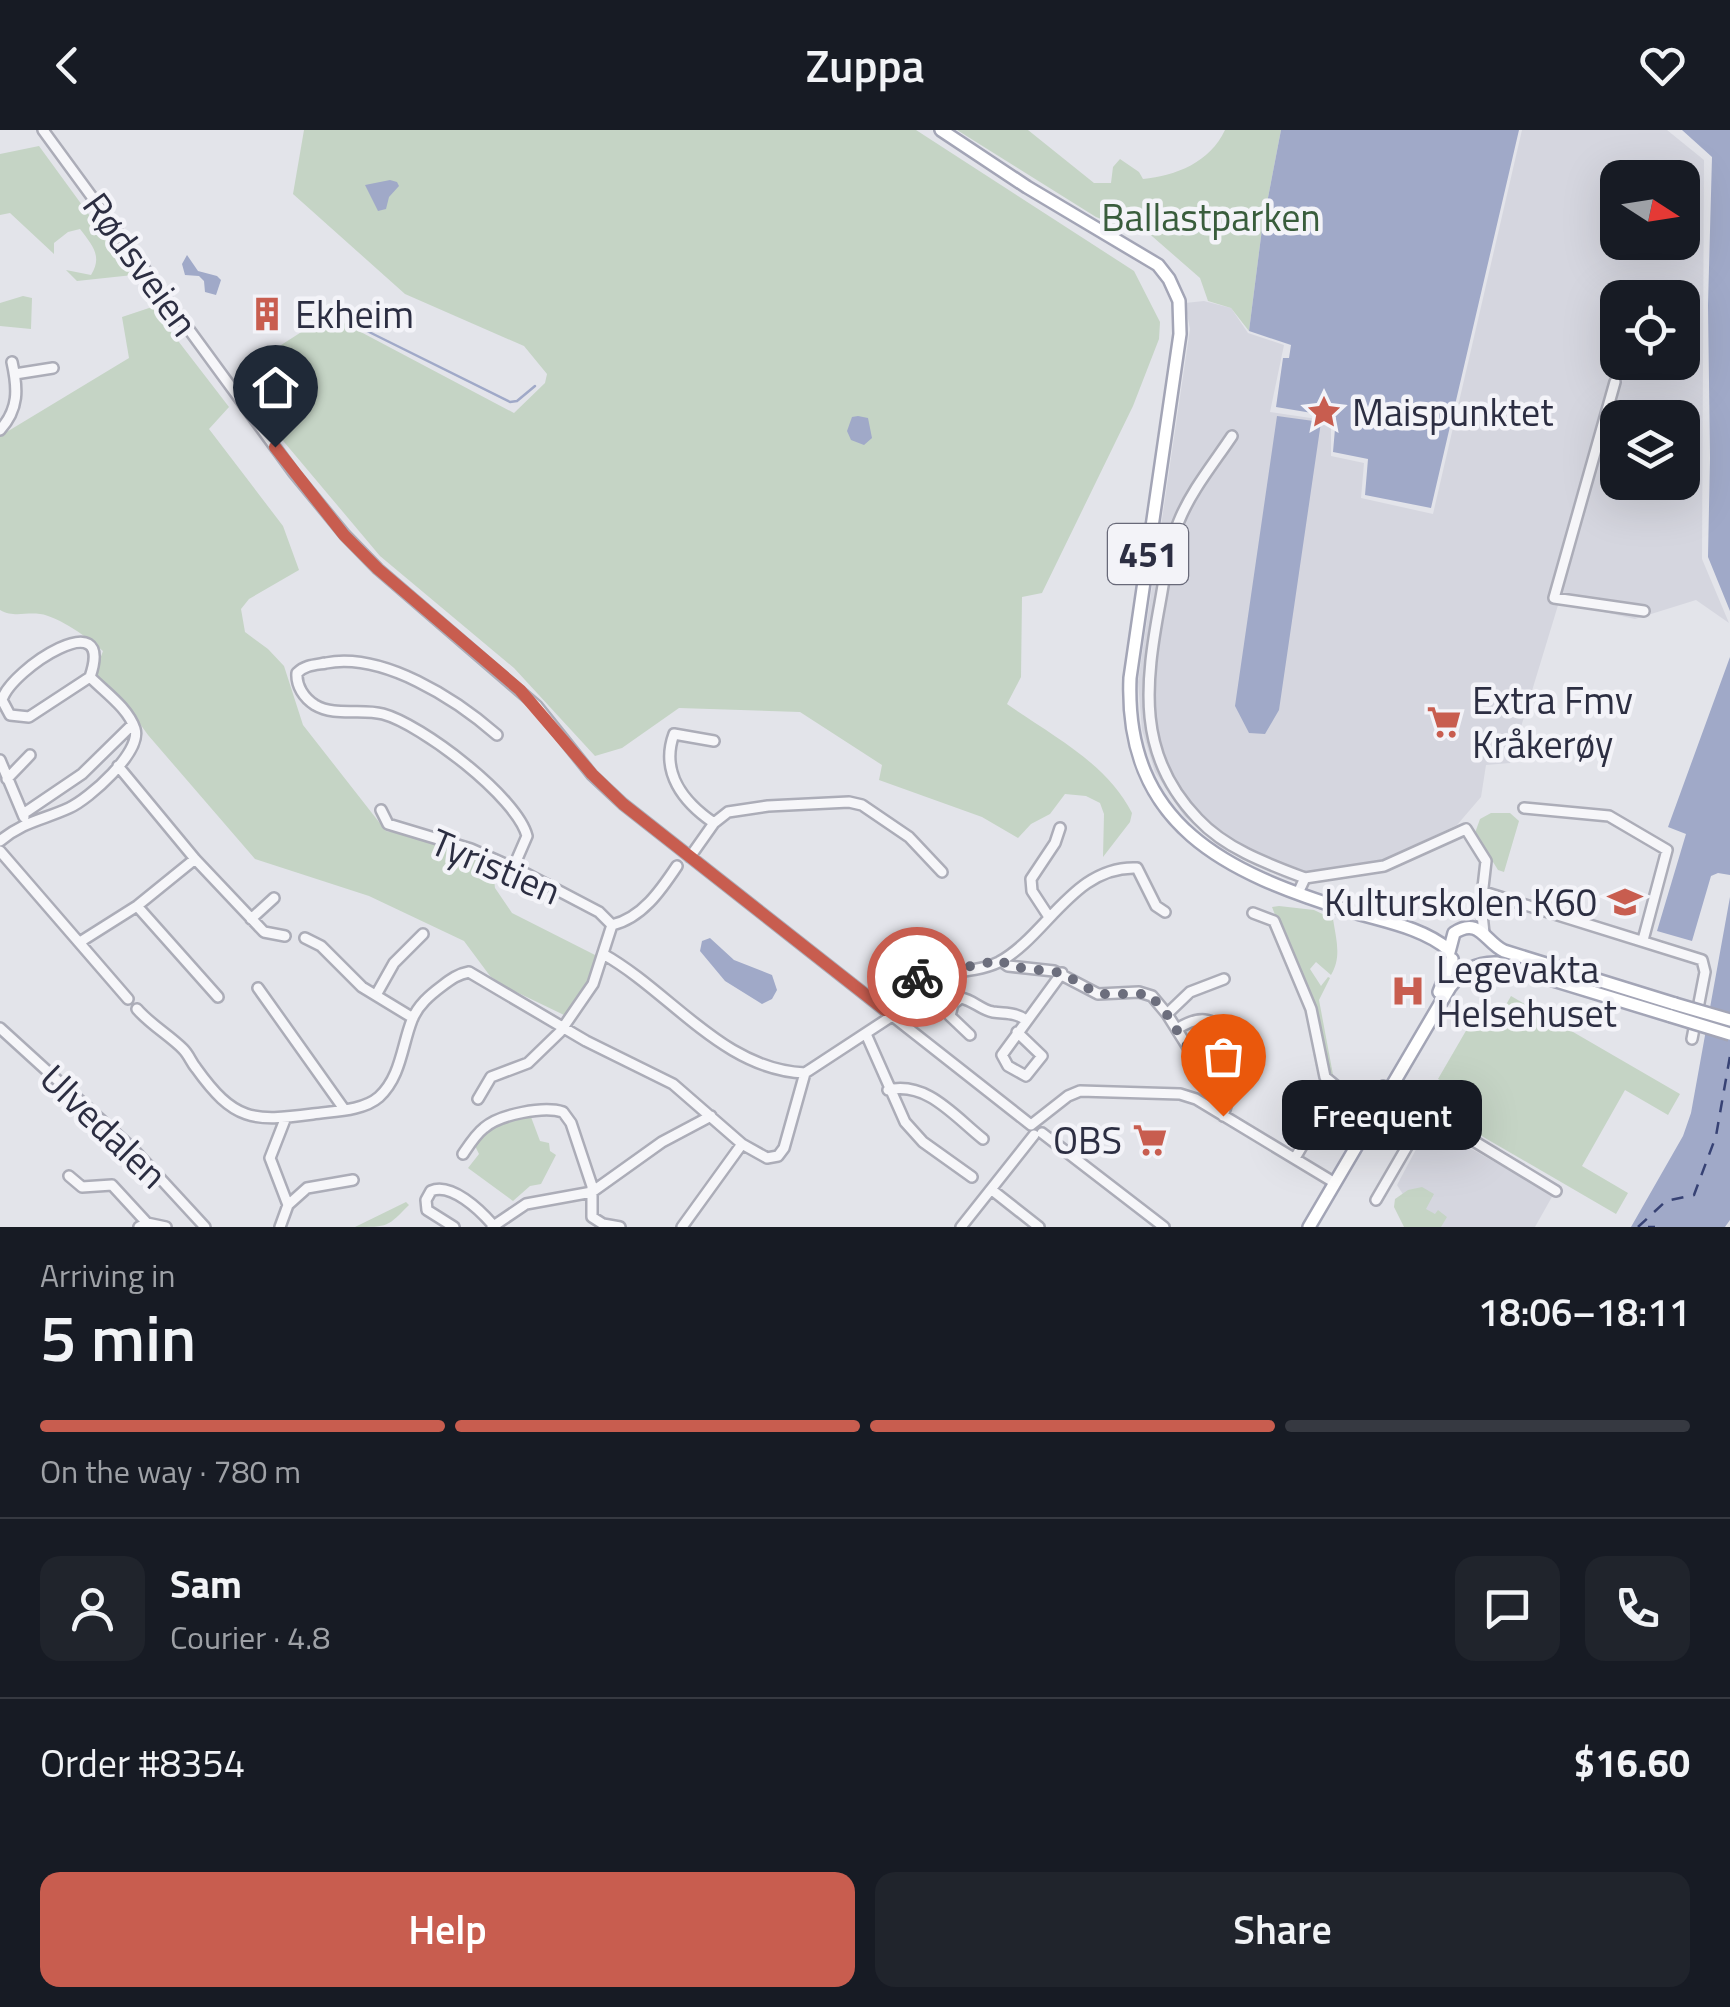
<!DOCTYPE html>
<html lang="en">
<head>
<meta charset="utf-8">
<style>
	:root { --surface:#171b24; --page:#20242c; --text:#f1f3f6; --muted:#9ea1a6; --line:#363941; --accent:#c85d4f }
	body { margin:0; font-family:"Titillium Web",sans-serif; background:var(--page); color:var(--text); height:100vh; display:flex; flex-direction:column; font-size:38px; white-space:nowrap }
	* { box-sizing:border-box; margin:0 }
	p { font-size:32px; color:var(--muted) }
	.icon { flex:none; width:55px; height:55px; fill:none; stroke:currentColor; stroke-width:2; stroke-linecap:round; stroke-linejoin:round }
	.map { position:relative; height:1097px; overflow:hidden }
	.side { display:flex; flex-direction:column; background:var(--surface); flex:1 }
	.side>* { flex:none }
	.needle { width:65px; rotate:102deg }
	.buttons { position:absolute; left:1600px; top:30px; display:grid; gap:20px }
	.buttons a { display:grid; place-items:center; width:100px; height:100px; border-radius:20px; background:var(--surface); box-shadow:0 10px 40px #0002; font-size:50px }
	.pin { position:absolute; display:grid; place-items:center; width:85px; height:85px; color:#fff; margin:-102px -42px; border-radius:50% 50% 50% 0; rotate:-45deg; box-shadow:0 0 10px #0007 }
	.pin .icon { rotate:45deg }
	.courier { position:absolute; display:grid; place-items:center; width:100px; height:100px; margin:-50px; border:8px solid #c85d4f; border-radius:50%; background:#fff; color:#222; box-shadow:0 2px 12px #0007 }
	.bubble { position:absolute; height:70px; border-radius:20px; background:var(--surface); box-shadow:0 10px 40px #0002; font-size:32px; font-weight:600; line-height:70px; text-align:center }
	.summary em { font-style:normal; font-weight:600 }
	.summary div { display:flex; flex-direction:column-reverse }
	.summary { display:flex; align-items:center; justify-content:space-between; height:170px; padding:0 40px }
	h1 { font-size:65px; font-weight:600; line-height:75px }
	.bar { display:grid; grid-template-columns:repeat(4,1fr); gap:15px 10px; align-content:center; height:120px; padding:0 40px }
	.bar i { height:12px; border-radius:8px; background:var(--line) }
	.bar .current { background:var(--accent) }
	.bar p { grid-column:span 4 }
	.line { display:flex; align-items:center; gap:25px; padding:0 40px; border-top:2px solid var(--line) }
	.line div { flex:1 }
	.round { display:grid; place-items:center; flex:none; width:105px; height:105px; border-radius:20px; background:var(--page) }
	.button { display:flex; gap:20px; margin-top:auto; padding:20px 40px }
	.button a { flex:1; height:115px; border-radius:20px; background:var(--accent); color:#fff; font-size:40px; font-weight:600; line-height:115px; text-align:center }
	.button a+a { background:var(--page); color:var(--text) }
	header { display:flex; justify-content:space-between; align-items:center; height:130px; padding:0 40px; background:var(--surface); font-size:45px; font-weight:600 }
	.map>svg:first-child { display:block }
	.built { fill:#d5d6df; fill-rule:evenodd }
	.green { fill:#c5d4c5 }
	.water { fill:#a0a9c8 }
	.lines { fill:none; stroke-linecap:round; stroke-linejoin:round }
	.stream { stroke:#a0a9c8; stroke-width:2.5 }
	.ferry { stroke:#374274; stroke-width:2.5; stroke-dasharray:12 10; stroke-linecap:butt }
	.minor-casing { stroke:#acadb8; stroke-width:14 }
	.major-casing { stroke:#a3a5b6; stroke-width:16 }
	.minor { stroke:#f6f6f9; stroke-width:9 }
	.major { stroke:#fff; stroke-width:11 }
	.major-bridge-casing { stroke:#a3a5b6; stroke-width:16; stroke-linecap:butt }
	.major-bridge { stroke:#fff; stroke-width:11 }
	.done { stroke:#6c6e7d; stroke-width:10; stroke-dasharray:0 18 }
	.route { stroke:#c85d4f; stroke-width:12 }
	.labels { text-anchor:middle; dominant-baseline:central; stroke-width:9; stroke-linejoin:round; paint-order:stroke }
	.shield { fill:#f3f3f8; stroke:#686979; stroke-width:2.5 }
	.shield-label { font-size:35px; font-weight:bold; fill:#2c2e42 }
	.park-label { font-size:38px; fill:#395d3c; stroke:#f3f3f8 }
	.street-label { font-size:38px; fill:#2c2e42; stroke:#f3f3f8 }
	.poi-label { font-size:38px; fill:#2c2e42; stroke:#f3f3f8; text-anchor:start }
</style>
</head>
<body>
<header><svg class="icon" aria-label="back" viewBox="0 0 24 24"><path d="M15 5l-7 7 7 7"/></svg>Zuppa<svg class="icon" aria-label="heart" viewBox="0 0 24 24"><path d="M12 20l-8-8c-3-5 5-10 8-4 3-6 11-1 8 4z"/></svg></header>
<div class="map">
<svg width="1730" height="1097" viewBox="0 0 1730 1097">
	<rect width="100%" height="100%" fill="#e3e4ea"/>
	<path class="built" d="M 1522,0 L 1667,0 L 1704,30 L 1702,429 L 1729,493 L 1696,470 L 1635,489 L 1559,472 L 1510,633 L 1486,635 L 1481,667 L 1457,695 L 1370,736 L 1288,750 L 1221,718 L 1184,686 L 1155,642 L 1142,600 L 1138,552 L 1190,199 L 1185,173 L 1204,171 L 1231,178 L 1248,203 L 1284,215 L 1270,282 L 1331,291 L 1331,326 L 1364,333 L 1361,368 L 1433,384 ZM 1618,48 L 1682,48 L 1682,112 L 1618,112 ZM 1618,168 L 1682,168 L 1682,232 L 1618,232 ZM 1618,288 L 1682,288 L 1682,352 L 1618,352 Z
		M 1429,995 L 1553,1065 L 1535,1097 L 1424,1097 L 1397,1055 Z"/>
	<path class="green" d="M 304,0 L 916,0 L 1134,141 L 1160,192 L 1159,209 L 1133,276 L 1042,463 L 1022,467 L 1021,547 L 1007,574 C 1051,605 1107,633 1132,683 L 1130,692 L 1103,727 L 1104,684 L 1100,673 L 1086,666 L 1065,664 L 1050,684 L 1031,694 L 1018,708 L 982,687 L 879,650 L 882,635 L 800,582 L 679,578 L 622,618 L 595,626 L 514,538 L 380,426 L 258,281 L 278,217 L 317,192 L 340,191 L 514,283 L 545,253 L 547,244 L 524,216 L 405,164 L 293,64 Z
		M 957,0 L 1028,0 L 1094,53 L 1111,53 L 1113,37 L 1120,29 L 1139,42 L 1143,49 C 1176,46 1210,32 1225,0 L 1281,0 L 1262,99 L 1249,201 L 1231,178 L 1208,171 L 1200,148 L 1145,100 L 1136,103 L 1096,87 Z
		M 39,16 L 133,145 L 77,151 L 66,140 L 91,145 C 103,126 92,115 80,99 L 68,102 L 54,113 L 54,124 L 10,83 L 0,85 L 0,24 Z
		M 23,166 L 32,168 L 31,199 L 0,196 L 0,173 Z
		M 152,177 L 229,277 L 209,299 L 283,396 L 299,440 L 249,469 L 241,479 L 245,502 L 268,519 L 284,536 L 303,595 L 386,701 L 443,711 L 492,732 L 495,758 L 512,783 L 599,827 L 592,849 L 564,885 L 504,856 L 490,846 L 464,811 L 369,766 L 255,729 L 148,605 L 127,576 L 93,548 L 103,521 C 90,509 58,486 40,484 C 24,482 15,488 0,480 L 0,306 L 129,228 L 122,187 Z
		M 1491,683 L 1510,683 L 1519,691 L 1504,742 L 1498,740 L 1475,703 L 1480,689 Z
		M 1279,776 L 1314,780 L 1333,789 C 1336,809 1342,827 1331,845 L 1316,832 L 1310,839 L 1321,856 L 1328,847 L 1330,848 L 1319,870 L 1334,950 L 1327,945 L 1315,888 L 1272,777 Z
		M 1511,866 L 1680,964 L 1668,985 L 1625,960 L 1582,1036 L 1628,1063 L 1616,1084 L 1442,983 L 1453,963 L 1450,961 L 1452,957 L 1438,949 L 1478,880 L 1491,888 L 1494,885 L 1499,887 Z
		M 531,987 L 540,1011 L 549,1013 L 550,1021 L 556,1025 L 541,1054 L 530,1056 L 513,1071 L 468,1038 L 479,1024 L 475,1016 C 488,995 506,991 531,987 Z
		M 1422,1057 L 1434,1064 L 1426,1079 L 1435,1084 L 1438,1080 L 1447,1087 L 1441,1097 L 1404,1097 L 1394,1077 L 1395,1069 L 1408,1060 Z
		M 406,1072 L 409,1075 C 387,1097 389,1097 355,1097 Z"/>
	<path class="water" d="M 1281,0 L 1519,0 L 1431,378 L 1365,365 L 1368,329 L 1333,322 L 1336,287 L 1276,277 L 1283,228 L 1289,228 L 1291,215 L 1249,201 L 1262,99 Z
		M 1682,0 L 1730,0 L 1730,481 L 1708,427 L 1710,328 L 1708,175 L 1712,27 Z
		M 390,50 L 397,52 L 399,56 L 389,67 L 386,79 L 378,81 L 365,55 Z
		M 187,125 L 198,141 L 217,146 L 221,150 L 216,165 L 205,162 L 204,151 L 199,146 L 185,145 L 182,134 Z
		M 858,286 L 868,288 L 872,308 L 864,315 L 851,310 L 847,301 L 852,287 Z
		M 1277,286 L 1321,292 L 1279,580 L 1265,604 L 1249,603 L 1235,576 Z
		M 1730,527 L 1730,745 L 1718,743 L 1711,746 L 1692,811 L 1657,801 L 1686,704 L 1668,697 Z
		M 1730,767 L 1730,1090 L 1725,1097 L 1631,1097 L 1683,1006 L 1691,983 Z
		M 710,808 L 734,830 L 772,845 L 777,860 L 772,869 L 762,874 L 725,851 L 700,821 L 702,811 Z"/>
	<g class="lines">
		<path class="stream" d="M 356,191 L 357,196 L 510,272 L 517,271 L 535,256"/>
		<path class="ferry" d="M 1638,1097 L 1666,1071 L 1694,1065 L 1716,1006 L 1730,926
			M 1648,1097 L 1655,1097"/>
		<g class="minor-casing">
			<path id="minor" d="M 43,0 L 294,343 L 345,405 L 378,439 L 537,576 L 592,645 L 623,674 L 1031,995
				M 15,244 L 53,238
				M 1615,252 L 1554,468 L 1644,481
				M 0,300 C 19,279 18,259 12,232
				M 1232,306 C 1214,333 1191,361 1179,391 C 1168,417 1165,446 1160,473 C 1145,554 1136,625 1198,689 C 1226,719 1268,734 1305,748
				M 497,605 C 456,569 383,522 326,533 C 314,535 305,535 297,543 C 296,556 304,568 315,575 C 335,587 361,578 383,584 C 421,594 517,667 527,706 L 517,729 L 519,740
				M 714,611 L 674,604 C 660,642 683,672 714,693
				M 0,630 L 24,687
				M 118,636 L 195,729 L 264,802 L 285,806
				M 7,649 L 30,625
				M 1524,678 L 1609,686 L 1667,720 L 1643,810
				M 381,680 L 388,694 L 471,719 L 519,740 L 599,782 L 612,795 L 593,854 L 560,902 L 528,933 L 491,947 L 478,969
				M 23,684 L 82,644 L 133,594
				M 0,711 C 24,691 43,690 69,678 C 89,669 142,622 135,599 C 128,578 106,563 90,547 C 116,471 11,539 2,570 L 10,585 L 29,587 L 90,547
				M 0,721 L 128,869
				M 690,727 L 714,693 L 728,682 L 768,676 L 849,672 L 862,675 L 909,707 L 942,742
				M 1484,762 L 1702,830 L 1705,842 L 1692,909
				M 1298,763 L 1305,748 L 1384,736 L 1466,699 L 1486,731 L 1481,775 L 1484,803
				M 137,776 L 218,867
				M 1253,783 L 1274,791 L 1311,879 L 1325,947 L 1337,957 L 1295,1028
				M 1049,787 L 1032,761 L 1031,749 L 1055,713 L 1060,698
				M 251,789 L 274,768
				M 612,795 C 642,788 661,760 677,736
				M 305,808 L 321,816 L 362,857 L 413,888
				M 80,812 L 137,776 L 195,729
				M 603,824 C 671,862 723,940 805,943
				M 1001,831 L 1008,836 L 1054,841 L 1098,864 L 1139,862 L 1152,866 L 1167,884 L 1199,935 L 1228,970 L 1223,986
				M 258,858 L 344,979
				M 376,865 L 394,833 L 423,804
				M 137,879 C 151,895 169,905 183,919 C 189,925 191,932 196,938 C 234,991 252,992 313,984 C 333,981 363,981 379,967 C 401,947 402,915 412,890 C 418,875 430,865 442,856 C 451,849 458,844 469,842 L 586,911 L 673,954 L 742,1014 L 767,1028 L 778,1026 L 784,1018 L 805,943 L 892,886
				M 885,880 L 903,856 L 915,848 C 941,841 974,844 999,832 C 1047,806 1074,735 1137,738 L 1156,776 L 1165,782
				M 1167,884 L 1190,862 L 1224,849
				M 0,898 L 134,1020 L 205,1097
				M 1177,899 C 1210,878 1217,898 1247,909
				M 1017,902 L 1042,926 L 1026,946 L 1008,936 L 1002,925 L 1062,843
				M 866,904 L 905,992 L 923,1012 L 972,1047
				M 970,905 L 950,886 L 953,874 L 961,868 C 973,870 981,880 993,882 C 1007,884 1014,882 1026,890
				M 1383,956 L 1556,1061
				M 888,960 C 927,951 954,986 983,1009
				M 1031,995 L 1068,966 L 1080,961 L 1180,964 L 1196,969 L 1335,1053
				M 1042,1003 L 1164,1097
				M 463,1024 C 469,1015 476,1004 484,998 C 500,984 544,976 563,982 L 571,993 L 592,1056 L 592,1087 L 603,1094 L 620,1097
				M 69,1046 L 82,1057 L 112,1055 L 147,1093
				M 992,1060 L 1039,1097
				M 1376,1070 L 1426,984
				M 288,1075 L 307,1058 L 353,1050
				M 139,1097 L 147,1093 L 166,1097
				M 280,1097 L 288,1075 L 270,1028 L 286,987
				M 454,1097 L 427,1080 L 426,1070 L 431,1061 C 451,1052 480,1080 493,1095
				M 492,1097 L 526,1074 L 592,1062 L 662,1012 L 711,986
				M 682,1097 L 742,1014
				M 961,1097 L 1034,1005"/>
		</g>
		<g class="major-casing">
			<path id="major" d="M 941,0 L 1027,57 L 1158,135 L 1169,149 L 1179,171 L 1180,204 L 1130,548 C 1124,696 1227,743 1350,781 C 1382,791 1422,797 1449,820
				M 1449,822 L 1454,803 C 1479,786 1485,812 1504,821 L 1675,874
				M 1439,862 L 1452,829
				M 1309,1097 L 1450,857 C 1462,841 1477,832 1497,833 L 1671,886"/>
		</g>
		<use href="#minor" class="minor"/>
		<use href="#major" class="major"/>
		<g class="major-bridge-casing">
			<path id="major-bridge" d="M 1675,874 L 1730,890
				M 1671,886 L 1730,904"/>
		</g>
		<use href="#major-bridge" class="major-bridge"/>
	</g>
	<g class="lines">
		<path class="done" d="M 917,847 L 1001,830 L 1008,836 L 1062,843 L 1098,864 L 1149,864 L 1164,880 L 1199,935 L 1228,970 L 1223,986"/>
		<path class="route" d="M 275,317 L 344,405 L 378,439 L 520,560 L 592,644 L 623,674 L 885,880 L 903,856 L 917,847"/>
	</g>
	<defs>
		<g id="building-bare" transform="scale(2.7)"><path d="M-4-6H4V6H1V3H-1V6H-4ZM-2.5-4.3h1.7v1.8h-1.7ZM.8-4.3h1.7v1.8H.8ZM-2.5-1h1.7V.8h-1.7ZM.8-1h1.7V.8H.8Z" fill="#c85d4f" stroke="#f3f3f8" stroke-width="2.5" paint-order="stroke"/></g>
		<g id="sight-bare" transform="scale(2.7)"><path d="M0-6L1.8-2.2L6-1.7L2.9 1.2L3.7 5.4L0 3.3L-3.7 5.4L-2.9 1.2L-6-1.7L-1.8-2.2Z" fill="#c85d4f" stroke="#f3f3f8" stroke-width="2.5" paint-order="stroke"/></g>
		<g id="supermarket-bare" transform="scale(2.7)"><path d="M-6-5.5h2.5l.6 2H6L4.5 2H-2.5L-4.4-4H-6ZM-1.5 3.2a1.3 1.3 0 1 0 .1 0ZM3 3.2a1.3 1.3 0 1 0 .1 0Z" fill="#c85d4f" stroke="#f3f3f8" stroke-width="2.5" paint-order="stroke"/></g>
		<g id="school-bare" transform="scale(2.7)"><path d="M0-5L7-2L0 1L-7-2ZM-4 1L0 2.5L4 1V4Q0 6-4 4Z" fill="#c85d4f" stroke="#f3f3f8" stroke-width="2.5" paint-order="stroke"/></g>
		<g id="hospital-bare" transform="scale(2.7)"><path d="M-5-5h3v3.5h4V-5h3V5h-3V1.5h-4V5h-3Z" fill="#c85d4f" stroke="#f3f3f8" stroke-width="2.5" paint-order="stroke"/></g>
	</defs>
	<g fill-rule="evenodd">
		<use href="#building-bare" x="267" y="184"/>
		<use href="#sight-bare" x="1324" y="282"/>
		<use href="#supermarket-bare" x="1444" y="592"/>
		<use href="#school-bare" x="1625" y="772"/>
		<use href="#hospital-bare" x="1408" y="861"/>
		<use href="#supermarket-bare" x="1150" y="1010"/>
	</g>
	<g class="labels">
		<rect class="shield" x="1108" y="394" width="80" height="60" rx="8"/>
		<g class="shield-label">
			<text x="1148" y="424">451</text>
		</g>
		<g class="park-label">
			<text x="1211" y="87">Ballastparken</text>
		</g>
		<g class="street-label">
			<text transform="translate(141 134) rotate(54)">Rødsveien</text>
			<text transform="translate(496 736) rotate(23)">Tyristien</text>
			<text transform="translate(104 996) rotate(44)">Ulvedalen</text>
		</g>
		<g class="poi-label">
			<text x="295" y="184">Ekheim</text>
			<text x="1352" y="282">Maispunktet</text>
			<text x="1472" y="570">Extra Fmv<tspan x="1472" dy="44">Kråkerøy</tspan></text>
			<text x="1597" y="772" text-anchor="end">Kulturskolen K60</text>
			<text x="1436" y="839">Legevakta<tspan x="1436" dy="44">Helsehuset</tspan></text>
			<text x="1122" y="1010" text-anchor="end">OBS</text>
		</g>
	</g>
</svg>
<div class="buttons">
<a><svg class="needle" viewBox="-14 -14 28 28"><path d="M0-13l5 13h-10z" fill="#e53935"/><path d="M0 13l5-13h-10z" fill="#9ea1a6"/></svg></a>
<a><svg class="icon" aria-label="locate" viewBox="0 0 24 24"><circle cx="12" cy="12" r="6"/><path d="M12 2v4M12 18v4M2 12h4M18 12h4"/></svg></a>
<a><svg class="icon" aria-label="layers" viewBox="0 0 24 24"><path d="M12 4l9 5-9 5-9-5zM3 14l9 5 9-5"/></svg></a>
</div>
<div class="pin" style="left:1223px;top:986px;background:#ea580c"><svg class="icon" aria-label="bag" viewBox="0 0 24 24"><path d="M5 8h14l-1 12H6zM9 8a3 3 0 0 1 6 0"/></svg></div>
<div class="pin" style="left:275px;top:317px;background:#1f2937"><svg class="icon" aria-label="home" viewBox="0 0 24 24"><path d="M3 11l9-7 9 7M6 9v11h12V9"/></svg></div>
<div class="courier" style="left:917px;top:847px"><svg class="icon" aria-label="bike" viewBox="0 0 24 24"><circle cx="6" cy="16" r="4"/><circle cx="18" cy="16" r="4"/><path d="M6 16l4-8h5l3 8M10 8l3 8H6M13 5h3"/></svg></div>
<div class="bubble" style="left:1282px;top:950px;width:200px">Freequent</div>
</div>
<section class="side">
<div class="summary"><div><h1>5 min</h1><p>Arriving in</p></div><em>18:06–18:11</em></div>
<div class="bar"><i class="current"></i><i class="current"></i><i class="current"></i><i></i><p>On the way · 780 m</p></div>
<div class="line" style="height:180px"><a class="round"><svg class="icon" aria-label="person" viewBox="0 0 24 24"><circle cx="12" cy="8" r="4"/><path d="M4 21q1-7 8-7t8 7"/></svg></a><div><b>Sam</b><p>Courier · 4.8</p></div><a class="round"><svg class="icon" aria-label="chat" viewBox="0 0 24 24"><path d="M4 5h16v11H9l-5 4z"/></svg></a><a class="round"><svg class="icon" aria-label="phone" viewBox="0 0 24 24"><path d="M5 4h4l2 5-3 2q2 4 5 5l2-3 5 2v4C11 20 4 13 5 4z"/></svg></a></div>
<div class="line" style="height:130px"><div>Order #8354</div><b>$16.60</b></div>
<div class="button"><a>Help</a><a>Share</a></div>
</section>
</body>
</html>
